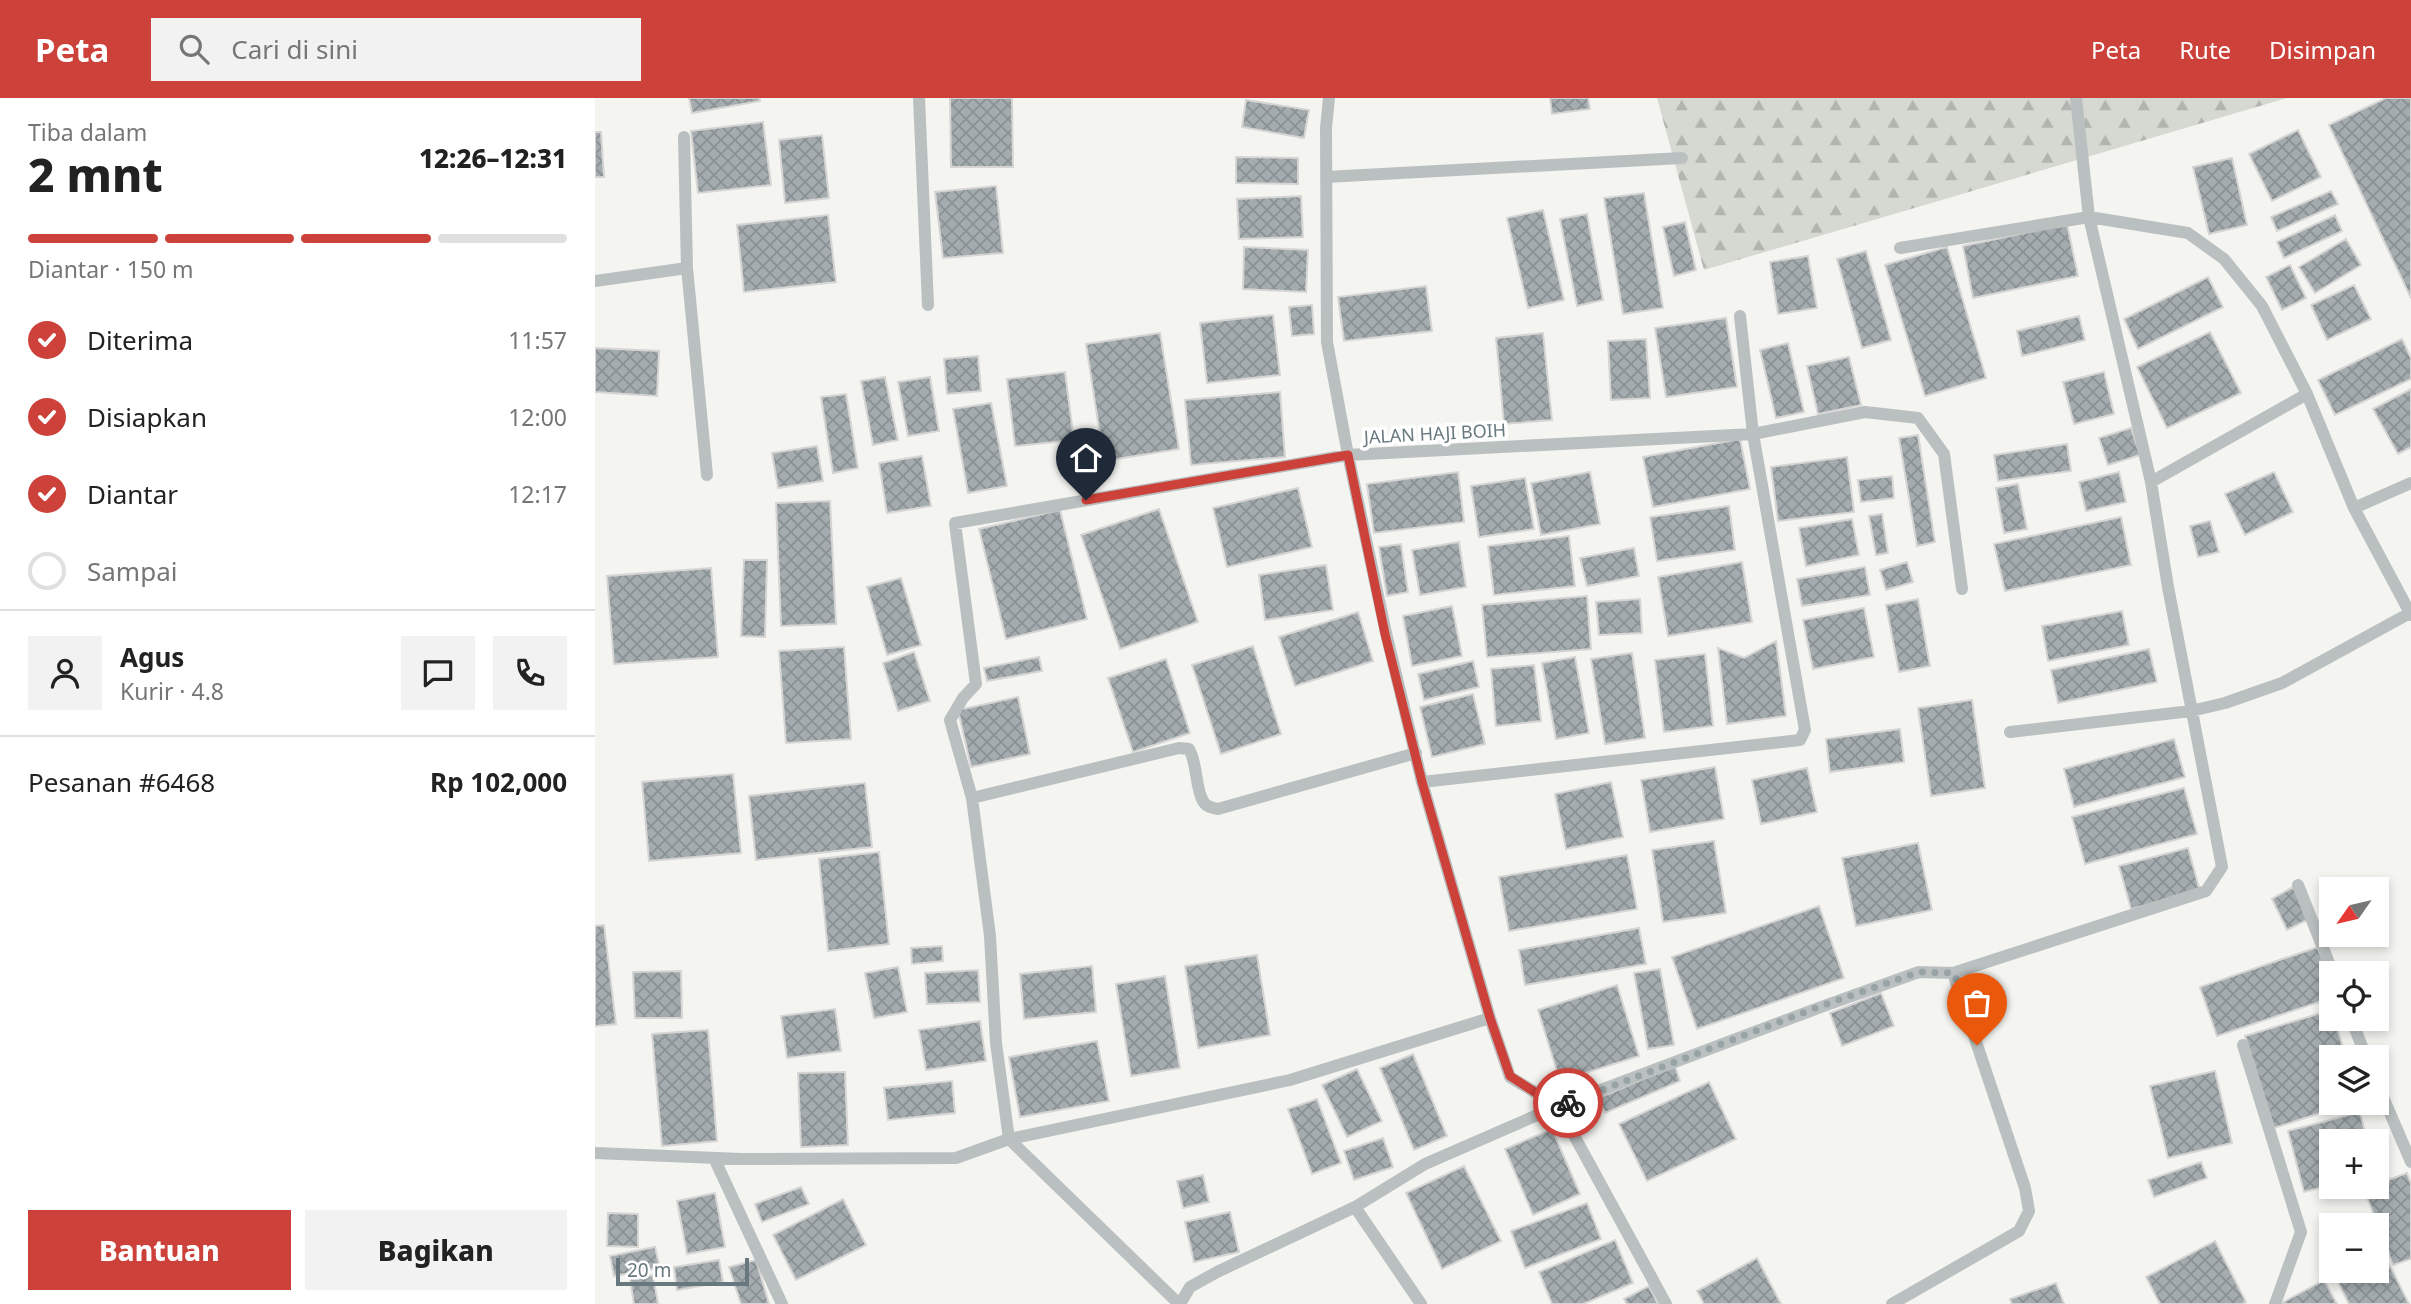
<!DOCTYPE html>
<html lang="id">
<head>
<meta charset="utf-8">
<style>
	:root { --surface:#fff; --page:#f2f2f2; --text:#222; --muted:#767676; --line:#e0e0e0; --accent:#cc4139 }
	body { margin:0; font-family:"Noto Sans",sans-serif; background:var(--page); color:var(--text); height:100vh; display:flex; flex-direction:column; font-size:26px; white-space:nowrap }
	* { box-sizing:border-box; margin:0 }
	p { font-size:23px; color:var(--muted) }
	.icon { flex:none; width:38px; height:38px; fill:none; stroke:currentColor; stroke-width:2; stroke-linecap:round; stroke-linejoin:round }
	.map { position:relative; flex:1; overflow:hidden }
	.sheet { display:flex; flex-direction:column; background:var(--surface); width:595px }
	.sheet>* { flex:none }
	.needle { width:46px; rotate:236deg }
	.buttons { position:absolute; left:1724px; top:779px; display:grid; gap:14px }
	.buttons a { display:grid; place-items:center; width:70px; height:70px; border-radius:0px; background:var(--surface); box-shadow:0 4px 10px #0003; font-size:35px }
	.scale { position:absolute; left:21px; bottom:18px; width:133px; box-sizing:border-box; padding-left:7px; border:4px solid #67787e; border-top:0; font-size:19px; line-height:24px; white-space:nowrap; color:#67787e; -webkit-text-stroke:5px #fff; paint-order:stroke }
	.pin { position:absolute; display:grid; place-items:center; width:60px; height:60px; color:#fff; margin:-72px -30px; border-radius:50% 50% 50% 0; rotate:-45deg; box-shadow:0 0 7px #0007 }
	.pin .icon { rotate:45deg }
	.courier { position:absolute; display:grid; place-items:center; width:70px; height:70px; margin:-35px; border:5px solid #cc4139; border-radius:50%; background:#fff; color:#222; box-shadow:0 2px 9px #0007 }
	.head em { font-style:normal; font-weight:800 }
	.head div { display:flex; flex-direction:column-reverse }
	.head { display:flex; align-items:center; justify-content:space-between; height:119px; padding:0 28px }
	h1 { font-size:46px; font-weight:800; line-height:52px }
	.bar { display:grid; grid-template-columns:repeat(4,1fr); gap:10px 7px; align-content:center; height:84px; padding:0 28px }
	.bar i { height:9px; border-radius:5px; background:var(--line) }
	.bar .active { background:var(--accent) }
	.bar p { grid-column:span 4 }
	.line { display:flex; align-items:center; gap:18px; padding:0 28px; border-top:2px solid var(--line) }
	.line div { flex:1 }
	.round { display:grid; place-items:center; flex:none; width:74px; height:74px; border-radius:0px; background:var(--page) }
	ol { padding:0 28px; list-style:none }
	li { display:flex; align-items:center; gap:21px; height:77px }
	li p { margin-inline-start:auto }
	li .icon { padding:7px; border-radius:50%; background:var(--accent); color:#fff; stroke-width:4 }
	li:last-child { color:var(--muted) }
	li i { width:38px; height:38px; border:4px solid var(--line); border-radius:50% }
	.action { display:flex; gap:14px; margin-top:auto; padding:14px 28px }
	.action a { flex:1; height:80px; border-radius:0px; background:var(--accent); color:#fff; font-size:28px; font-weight:800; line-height:80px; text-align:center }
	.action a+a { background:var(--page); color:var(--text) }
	header { display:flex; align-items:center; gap:42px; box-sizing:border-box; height:98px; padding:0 35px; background:var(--accent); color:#fff }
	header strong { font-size:33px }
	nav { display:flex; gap:38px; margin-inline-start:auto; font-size:24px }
	.search { width:490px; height:63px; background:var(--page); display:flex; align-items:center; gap:18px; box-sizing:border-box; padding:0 24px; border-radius:0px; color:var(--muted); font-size:26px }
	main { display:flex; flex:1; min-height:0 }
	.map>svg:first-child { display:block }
	.forest { fill:url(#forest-firs) }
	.building { fill:url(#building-cross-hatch); stroke:#d6d5d4; stroke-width:2 }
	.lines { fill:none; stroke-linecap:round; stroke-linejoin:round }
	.minor { stroke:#babfc0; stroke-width:12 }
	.done { stroke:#98a3a6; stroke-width:7; stroke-dasharray:0 12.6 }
	.route { stroke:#cc4139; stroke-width:9 }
	.labels { text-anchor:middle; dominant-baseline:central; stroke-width:7; stroke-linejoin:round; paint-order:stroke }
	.street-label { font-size:18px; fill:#67787e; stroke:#fff }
</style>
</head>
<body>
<header>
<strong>Peta</strong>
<div class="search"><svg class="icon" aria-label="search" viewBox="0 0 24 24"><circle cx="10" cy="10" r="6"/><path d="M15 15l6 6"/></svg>Cari di sini</div>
<nav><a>Peta</a><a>Rute</a><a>Disimpan</a></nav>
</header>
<main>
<section class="sheet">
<div class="head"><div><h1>2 mnt</h1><p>Tiba dalam</p></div><em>12:26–12:31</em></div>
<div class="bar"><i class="active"></i><i class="active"></i><i class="active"></i><i></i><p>Diantar · 150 m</p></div>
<ol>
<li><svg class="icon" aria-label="check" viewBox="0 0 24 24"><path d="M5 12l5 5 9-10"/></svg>Diterima<p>11:57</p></li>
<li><svg class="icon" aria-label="check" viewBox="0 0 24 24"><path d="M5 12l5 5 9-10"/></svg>Disiapkan<p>12:00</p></li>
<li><svg class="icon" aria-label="check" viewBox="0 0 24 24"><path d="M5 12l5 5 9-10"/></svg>Diantar<p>12:17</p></li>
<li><i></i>Sampai</li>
</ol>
<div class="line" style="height:126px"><a class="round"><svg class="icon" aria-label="person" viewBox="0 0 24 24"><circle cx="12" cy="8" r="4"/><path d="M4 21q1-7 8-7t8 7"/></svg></a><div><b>Agus</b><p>Kurir · 4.8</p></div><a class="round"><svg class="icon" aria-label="chat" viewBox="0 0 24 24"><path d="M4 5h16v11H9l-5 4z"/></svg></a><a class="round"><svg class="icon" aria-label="phone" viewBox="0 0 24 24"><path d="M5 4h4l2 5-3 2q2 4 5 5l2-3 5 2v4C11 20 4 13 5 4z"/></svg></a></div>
<div class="line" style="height:91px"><div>Pesanan #6468</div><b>Rp 102,000</b></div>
<div class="action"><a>Bantuan</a><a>Bagikan</a></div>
</section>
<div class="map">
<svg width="1816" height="1206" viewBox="0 0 1816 1206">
	<defs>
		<pattern id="forest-firs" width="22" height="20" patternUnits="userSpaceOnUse" patternTransform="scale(1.75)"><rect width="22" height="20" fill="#d5d9d1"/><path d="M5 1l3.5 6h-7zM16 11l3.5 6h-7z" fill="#b1b5af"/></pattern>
		<pattern id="building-cross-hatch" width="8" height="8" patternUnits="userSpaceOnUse" patternTransform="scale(1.75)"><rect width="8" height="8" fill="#a4acaf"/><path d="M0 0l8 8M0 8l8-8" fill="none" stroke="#899194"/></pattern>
	</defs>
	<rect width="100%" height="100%" fill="#f4f4f1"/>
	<path class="forest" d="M 1062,0 L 1692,0 L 1109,172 Z"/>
	<path class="building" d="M 94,0 L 164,0 L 165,3 L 97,15 Z
		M 355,0 L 417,0 L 418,69 L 356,69 Z
		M 955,0 L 993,0 L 995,11 L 957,16 Z
		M 1791,0 L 1816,0 L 1816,200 L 1734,27 Z
		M 651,2 L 714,12 L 709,40 L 647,29 Z
		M 168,24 L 176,87 L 103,95 L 96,33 Z
		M 1703,32 L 1726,79 L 1677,103 L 1654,56 Z
		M 0,34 L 6,34 L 9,79 L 0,79 Z
		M 227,37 L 234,100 L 190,105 L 184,42 Z
		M 641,59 L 703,60 L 703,86 L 641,85 Z
		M 1637,60 L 1652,127 L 1614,136 L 1598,69 Z
		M 401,88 L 408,155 L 348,160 L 340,94 Z
		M 1736,93 L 1743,106 L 1682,133 L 1676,119 Z
		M 1049,95 L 1068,210 L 1028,216 L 1009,100 Z
		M 706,98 L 708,139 L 644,141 L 642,101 Z
		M 948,112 L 969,202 L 933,210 L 912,120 Z
		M 992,116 L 1008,202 L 982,208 L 965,121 Z
		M 233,117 L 241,184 L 149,194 L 142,127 Z
		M 1740,117 L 1747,133 L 1689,160 L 1682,144 Z
		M 1090,124 L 1101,172 L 1079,178 L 1068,129 Z
		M 1472,126 L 1483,178 L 1378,200 L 1368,148 Z
		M 1751,141 L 1766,167 L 1720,195 L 1704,169 Z
		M 649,149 L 713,152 L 711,194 L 648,191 Z
		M 1352,149 L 1391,280 L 1330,298 L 1290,167 Z
		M 1271,153 L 1296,242 L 1267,250 L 1242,161 Z
		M 1213,158 L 1222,210 L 1183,216 L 1175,164 Z
		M 1695,167 L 1711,200 L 1687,212 L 1671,179 Z
		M 1613,179 L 1628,209 L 1543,251 L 1529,221 Z
		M 1759,187 L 1776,221 L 1732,242 L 1716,207 Z
		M 831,188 L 837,233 L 749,243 L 743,199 Z
		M 717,207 L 719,236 L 697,238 L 694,209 Z
		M 678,217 L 685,277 L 612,285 L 605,225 Z
		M 1484,218 L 1490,242 L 1427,258 L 1422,233 Z
		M 1131,220 L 1142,289 L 1071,299 L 1060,230 Z
		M 1615,234 L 1646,295 L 1572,330 L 1542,269 Z
		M 565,235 L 584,351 L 509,363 L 491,246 Z
		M 948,235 L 957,322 L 909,326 L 901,240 Z
		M 1051,241 L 1055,300 L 1016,302 L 1013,243 Z
		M 1807,241 L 1816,260 L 1816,281 L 1740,317 L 1723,282 Z
		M 1193,245 L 1209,314 L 1181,320 L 1165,252 Z
		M 0,250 L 64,253 L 62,298 L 0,294 Z
		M 383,258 L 386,293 L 352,296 L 349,261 Z
		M 1254,259 L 1266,307 L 1223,316 L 1212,268 Z
		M 470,274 L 479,342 L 420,348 L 412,281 Z
		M 1509,274 L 1519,316 L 1479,326 L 1468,284 Z
		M 290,279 L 303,342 L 278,347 L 266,283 Z
		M 335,279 L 344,333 L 313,338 L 303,284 Z
		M 1816,291 L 1816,349 L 1803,356 L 1778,311 Z
		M 685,294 L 690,359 L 596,367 L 590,302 Z
		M 251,296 L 263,370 L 238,375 L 226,299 Z
		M 396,305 L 412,388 L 373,395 L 358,311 Z
		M 1536,330 L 1545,357 L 1513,367 L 1504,340 Z
		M 1323,337 L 1340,444 L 1322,448 L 1304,340 Z
		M 1145,341 L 1155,391 L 1058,409 L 1048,359 Z
		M 1472,346 L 1476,373 L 1403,383 L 1399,357 Z
		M 222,348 L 228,383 L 183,390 L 177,355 Z
		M 327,358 L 336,408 L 292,415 L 284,365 Z
		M 1252,359 L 1259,414 L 1183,423 L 1176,369 Z
		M 863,374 L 869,424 L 779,435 L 772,386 Z
		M 995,374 L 1005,426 L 946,437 L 936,385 Z
		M 1524,374 L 1531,404 L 1491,413 L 1484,384 Z
		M 1679,374 L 1698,414 L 1650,437 L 1630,396 Z
		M 1297,378 L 1299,400 L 1266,404 L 1263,382 Z
		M 930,380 L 939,431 L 884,439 L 876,388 Z
		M 1423,386 L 1432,431 L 1409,435 L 1401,390 Z
		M 703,390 L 717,449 L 632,469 L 618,410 Z
		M 235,403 L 241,526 L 186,528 L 181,405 Z
		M 1134,408 L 1140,452 L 1062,463 L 1055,419 Z
		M 564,411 L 603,524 L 525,551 L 486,437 Z
		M 465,412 L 492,521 L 411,541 L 384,431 Z
		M 1287,416 L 1293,455 L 1281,457 L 1274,418 Z
		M 1526,419 L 1536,467 L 1410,493 L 1399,446 Z
		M 1257,421 L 1264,457 L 1211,468 L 1204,430 Z
		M 1615,423 L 1624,454 L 1603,459 L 1595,428 Z
		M 974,438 L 980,488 L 899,497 L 893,448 Z
		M 864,444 L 871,489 L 825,497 L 817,452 Z
		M 806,446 L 813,494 L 792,498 L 784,449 Z
		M 1039,450 L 1044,478 L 992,488 L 985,460 Z
		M 149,462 L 172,462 L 170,539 L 146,538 Z
		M 1147,464 L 1157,524 L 1073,538 L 1063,479 Z
		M 1312,464 L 1318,484 L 1291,492 L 1285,472 Z
		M 731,467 L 738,512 L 670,522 L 664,477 Z
		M 1270,469 L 1275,497 L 1207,508 L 1202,481 Z
		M 116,470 L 123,559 L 19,566 L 12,478 Z
		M 306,480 L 326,547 L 292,557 L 272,489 Z
		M 992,498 L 996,551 L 892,559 L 887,507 Z
		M 1045,501 L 1047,535 L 1004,537 L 1001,504 Z
		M 1323,501 L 1335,568 L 1304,574 L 1291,507 Z
		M 857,508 L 867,558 L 817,568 L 808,518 Z
		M 1269,510 L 1279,559 L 1218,571 L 1208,522 Z
		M 1527,513 L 1534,547 L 1453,563 L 1447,528 Z
		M 763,514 L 778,563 L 700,588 L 684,539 Z
		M 1181,543 L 1191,618 L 1132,626 L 1123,550 L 1149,560 Z
		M 658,548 L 686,636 L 626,656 L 597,567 Z
		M 249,549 L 256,641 L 191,645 L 184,553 Z
		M 1554,551 L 1562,584 L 1463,605 L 1456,572 Z
		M 319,554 L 335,603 L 303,613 L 288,565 Z
		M 1037,555 L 1050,640 L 1010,646 L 996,561 Z
		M 1110,556 L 1118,628 L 1069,634 L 1060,562 Z
		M 444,559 L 447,573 L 392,583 L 389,570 Z
		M 980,559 L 994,635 L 961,641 L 947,565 Z
		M 571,561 L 595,635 L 538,654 L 513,580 Z
		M 878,563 L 884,589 L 829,602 L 823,576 Z
		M 939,567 L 946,623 L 901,628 L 896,571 Z
		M 878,596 L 890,646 L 837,659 L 825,609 Z
		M 423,599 L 435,656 L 376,669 L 363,612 Z
		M 1377,602 L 1390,690 L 1336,698 L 1323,610 Z
		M 1305,631 L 1309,664 L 1235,674 L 1231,641 Z
		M 1579,641 L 1590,679 L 1479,709 L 1469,671 Z
		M 1120,669 L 1129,721 L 1055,734 L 1046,682 Z
		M 1212,670 L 1222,714 L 1166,726 L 1157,682 Z
		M 138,676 L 146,755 L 54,763 L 47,684 Z
		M 1016,684 L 1028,739 L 971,751 L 960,696 Z
		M 270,685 L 277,749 L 161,762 L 154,698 Z
		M 1589,690 L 1602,736 L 1490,766 L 1477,719 Z
		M 1119,743 L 1131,815 L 1068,824 L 1057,752 Z
		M 1323,745 L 1337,812 L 1261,828 L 1247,760 Z
		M 1593,750 L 1605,793 L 1536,811 L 1524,768 Z
		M 284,754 L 294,846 L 233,853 L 224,761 Z
		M 1032,757 L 1042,811 L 914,833 L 904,779 Z
		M 1698,789 L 1714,821 L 1692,832 L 1677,801 Z
		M 1224,808 L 1249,880 L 1102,931 L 1077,859 Z
		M 9,827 L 21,926 L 0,928 L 0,828 Z
		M 1044,830 L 1051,866 L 930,887 L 924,852 Z
		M 347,848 L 348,863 L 317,866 L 316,850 Z
		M 1723,849 L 1736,889 L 1736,900 L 1622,938 L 1605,889 Z
		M 662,857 L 675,937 L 603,950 L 590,868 Z
		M 497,868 L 501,914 L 429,921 L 425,876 Z
		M 303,869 L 312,914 L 279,920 L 270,875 Z
		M 1065,871 L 1079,947 L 1053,951 L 1039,875 Z
		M 383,872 L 385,904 L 332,906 L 330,875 Z
		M 86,873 L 87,920 L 40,920 L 38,874 Z
		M 570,878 L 585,970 L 536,978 L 521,886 Z
		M 1022,887 L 1044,958 L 965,983 L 943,912 Z
		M 1286,895 L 1299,928 L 1247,948 L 1235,915 Z
		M 240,911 L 246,953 L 192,960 L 186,918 Z
		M 1736,912 L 1736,920 L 1739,920 L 1751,959 L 1736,959 L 1736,1004 L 1760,1004 L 1679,1030 L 1650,938 Z
		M 385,923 L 391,963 L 331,972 L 324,932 Z
		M 113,932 L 122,1043 L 67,1048 L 57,936 Z
		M 502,943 L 514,1003 L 425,1019 L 414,959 Z
		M 818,956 L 852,1038 L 819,1052 L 785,970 Z
		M 1080,968 L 1085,983 L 1010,1015 L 1003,1000 Z
		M 762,971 L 787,1023 L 752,1039 L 727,987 Z
		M 1620,973 L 1637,1045 L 1573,1060 L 1555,988 Z
		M 250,974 L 253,1047 L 206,1049 L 203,975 Z
		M 357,983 L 360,1015 L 293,1022 L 289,990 Z
		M 1114,984 L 1141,1041 L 1052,1083 L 1024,1026 Z
		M 722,1001 L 746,1065 L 717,1076 L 693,1011 Z
		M 1765,1014 L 1772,1043 L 1736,1043 L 1736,1087 L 1709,1094 L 1693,1033 Z
		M 957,1031 L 985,1096 L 938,1117 L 910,1051 Z
		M 788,1040 L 798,1069 L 759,1082 L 749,1053 Z
		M 1606,1064 L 1612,1080 L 1559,1099 L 1553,1082 Z
		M 869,1068 L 906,1143 L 847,1171 L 811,1095 Z
		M 1812,1075 L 1816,1086 L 1816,1161 L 1798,1167 L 1769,1091 L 1782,1088 L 1782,1086 Z
		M 608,1077 L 614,1104 L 588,1110 L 582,1083 Z
		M 206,1089 L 214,1106 L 167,1124 L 160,1106 Z
		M 120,1095 L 130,1149 L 92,1156 L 82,1103 Z
		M 248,1101 L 271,1147 L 201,1182 L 178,1137 Z
		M 992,1105 L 1006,1141 L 930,1170 L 916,1133 Z
		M 635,1114 L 644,1154 L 599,1164 L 590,1124 Z
		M 13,1115 L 43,1116 L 43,1149 L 12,1148 Z
		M 1020,1142 L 1038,1185 L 988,1206 L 957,1206 L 944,1174 Z
		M 1620,1143 L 1651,1204 L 1647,1206 L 1565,1206 L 1551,1179 Z
		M 60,1149 L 65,1170 L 19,1178 L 15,1158 Z
		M 1790,1158 L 1814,1206 L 1754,1206 L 1742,1182 L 1762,1172 L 1782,1172 L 1782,1163 Z
		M 1162,1160 L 1186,1206 L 1109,1206 L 1102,1193 Z
		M 124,1162 L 128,1184 L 82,1192 L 79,1169 Z
		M 161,1162 L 174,1206 L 146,1206 L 134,1169 Z
		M 58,1177 L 63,1206 L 39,1206 L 35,1181 Z
		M 1729,1182 L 1742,1206 L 1685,1206 Z
		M 1461,1185 L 1469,1206 L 1417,1206 L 1415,1201 Z
		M 1054,1188 L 1063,1206 L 1032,1206 L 1029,1201 Z"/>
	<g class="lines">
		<path class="minor" d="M 324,0 L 333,207
			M 734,0 L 731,30 L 732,244 L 753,357 L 791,535 L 827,684 L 895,920 L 915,979 L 963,1008 L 1071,1206
			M 89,39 L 92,170 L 112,377
			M 731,79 L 1087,60
			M 1305,150 L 1494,119 L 1593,135 L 1629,161 L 1667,208 L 1712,296 L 1759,410 L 1816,517
			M 0,183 L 92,170
			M 1556,384 L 1712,296
			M 1759,410 L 1816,385
			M 1415,634 L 1596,613 L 1630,605 L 1687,585 L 1815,515
			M 827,684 L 1205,642 L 1210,632 L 1158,336 L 1145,218
			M 377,700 L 584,650 L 594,651 C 603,667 600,690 608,703 C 611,709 618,710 623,711 L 821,655
			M 1703,787 L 1738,875
			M 1756,920 L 1771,959
			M 1648,947 L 1706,1134 L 1680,1206
			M 1782,985 L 1816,1064
			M 0,1055 L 146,1061 L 361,1060 L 414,1041 L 695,982 L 895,920
			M 119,1060 L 187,1206
			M 760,1109 L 826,1206
			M 584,1206 L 414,1041 L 401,945 L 395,838 L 377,700 L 355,622 L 368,600 L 381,586 L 360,425 L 753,357 L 1158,336 L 1270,314 L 1323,320 L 1349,356 L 1367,491
			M 585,1206 L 595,1189 L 622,1174 L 760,1109 L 830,1066 L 963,1008 L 1226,909 L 1324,874 L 1358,875 L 1611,793 L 1627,769 L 1573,489 L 1556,384 L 1494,119 L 1481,0
			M 1297,1206 L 1424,1133 L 1434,1113 L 1430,1090 L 1358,875"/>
	</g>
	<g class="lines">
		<path class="done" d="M 973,1005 L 1226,908 L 1324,874 L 1359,875 L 1382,947"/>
		<path class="route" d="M 491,402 L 753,357 L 790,536 L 827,684 L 895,920 L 915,978 L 963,1009 L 973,1005"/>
	</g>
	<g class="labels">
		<g class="street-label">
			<text transform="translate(840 335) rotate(-3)">JALAN HAJI BOIH</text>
		</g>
	</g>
</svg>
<div class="buttons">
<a><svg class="needle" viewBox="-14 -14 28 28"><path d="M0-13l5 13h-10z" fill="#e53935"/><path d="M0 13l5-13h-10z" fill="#767676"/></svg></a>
<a><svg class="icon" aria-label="locate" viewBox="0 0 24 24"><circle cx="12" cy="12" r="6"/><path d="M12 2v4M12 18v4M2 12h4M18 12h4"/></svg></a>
<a><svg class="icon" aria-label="layers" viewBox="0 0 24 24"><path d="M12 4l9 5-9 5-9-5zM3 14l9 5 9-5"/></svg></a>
<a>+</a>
<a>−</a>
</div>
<div class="scale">20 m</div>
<div class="pin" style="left:1382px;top:947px;background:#ea580c"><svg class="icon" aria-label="bag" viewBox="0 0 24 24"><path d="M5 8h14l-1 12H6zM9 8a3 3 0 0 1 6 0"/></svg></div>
<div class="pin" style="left:491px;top:402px;background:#1f2937"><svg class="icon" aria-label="home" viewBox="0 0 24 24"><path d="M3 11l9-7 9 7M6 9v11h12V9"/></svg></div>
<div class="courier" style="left:973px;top:1005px"><svg class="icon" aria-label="bike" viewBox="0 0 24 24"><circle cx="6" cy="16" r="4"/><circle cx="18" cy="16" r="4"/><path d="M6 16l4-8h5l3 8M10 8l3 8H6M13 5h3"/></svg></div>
</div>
</main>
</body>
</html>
